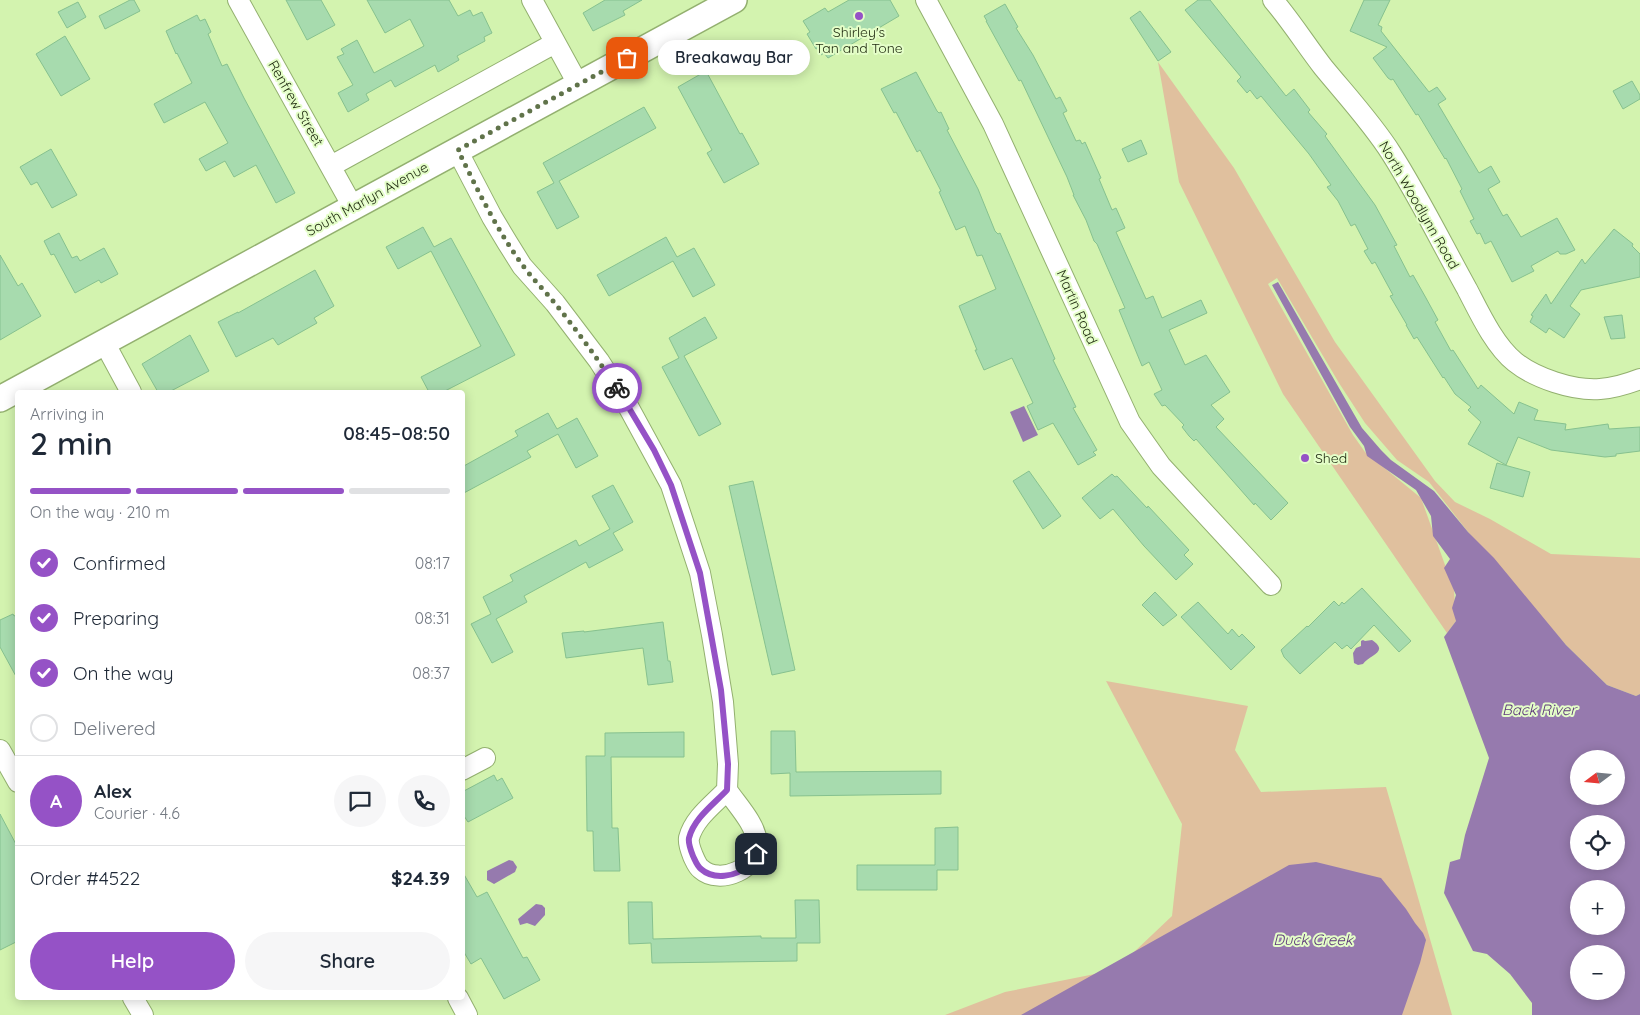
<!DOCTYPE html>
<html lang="en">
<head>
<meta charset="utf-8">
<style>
	:root { --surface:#fff; --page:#f6f6f7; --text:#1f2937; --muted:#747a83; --line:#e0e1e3; --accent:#9552c6 }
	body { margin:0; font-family:Quicksand,sans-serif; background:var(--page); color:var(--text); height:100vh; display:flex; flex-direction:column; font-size:19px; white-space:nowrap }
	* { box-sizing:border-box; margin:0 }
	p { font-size:16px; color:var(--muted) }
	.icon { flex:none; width:28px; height:28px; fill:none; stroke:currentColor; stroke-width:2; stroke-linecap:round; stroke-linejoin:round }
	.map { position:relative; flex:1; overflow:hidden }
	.sheet { position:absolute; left:15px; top:390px; width:450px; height:610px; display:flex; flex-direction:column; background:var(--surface); border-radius:5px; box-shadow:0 2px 12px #0003 }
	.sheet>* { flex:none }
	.needle { width:32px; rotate:254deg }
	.controls { position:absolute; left:1570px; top:750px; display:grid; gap:10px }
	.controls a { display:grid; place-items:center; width:55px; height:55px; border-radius:50%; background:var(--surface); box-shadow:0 2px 12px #0003; font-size:25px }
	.pin { position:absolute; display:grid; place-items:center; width:42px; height:42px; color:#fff; margin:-21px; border-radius:10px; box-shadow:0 2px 8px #0006 }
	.courier { position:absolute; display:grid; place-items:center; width:50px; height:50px; margin:-25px; border:4px solid #9552c6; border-radius:50%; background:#fff; color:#222; box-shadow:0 1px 6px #0007 }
	.bubble { position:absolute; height:35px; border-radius:18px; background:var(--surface); box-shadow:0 2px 12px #0003; font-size:16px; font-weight:600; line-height:35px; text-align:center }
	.overview em { font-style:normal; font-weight:600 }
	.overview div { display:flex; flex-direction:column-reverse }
	.overview { display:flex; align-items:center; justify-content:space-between; height:85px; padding:0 15px }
	h1 { font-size:32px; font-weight:600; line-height:38px }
	.bar { display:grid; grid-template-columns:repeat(4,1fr); gap:8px 5px; align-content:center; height:60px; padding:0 15px }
	.bar i { height:6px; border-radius:4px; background:var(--line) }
	.bar .active { background:var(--accent) }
	.bar p { grid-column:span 4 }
	.line { display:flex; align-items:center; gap:12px; padding:0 15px; border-top:1px solid var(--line) }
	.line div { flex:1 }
	.round { display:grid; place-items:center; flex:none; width:52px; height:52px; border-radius:26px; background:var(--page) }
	ol { padding:0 15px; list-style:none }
	li { display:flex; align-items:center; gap:15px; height:55px }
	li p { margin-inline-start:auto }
	li .icon { padding:5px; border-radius:50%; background:var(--accent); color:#fff; stroke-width:4 }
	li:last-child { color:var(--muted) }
	li i { width:28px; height:28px; border:2px solid var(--line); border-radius:50% }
	.primary-button { display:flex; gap:10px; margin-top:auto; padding:10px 15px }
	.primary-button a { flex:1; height:58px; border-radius:30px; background:var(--accent); color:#fff; font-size:20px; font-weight:600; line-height:58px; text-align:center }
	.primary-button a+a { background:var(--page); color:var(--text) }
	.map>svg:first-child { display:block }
	.green { fill:#e0c09e }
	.water { fill:#967aae; fill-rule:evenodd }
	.building { fill:#a7dbae; stroke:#86c18f }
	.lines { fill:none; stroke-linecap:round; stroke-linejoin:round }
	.minor-casing { stroke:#93b06f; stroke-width:22 }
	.tertiary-casing { stroke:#93b06f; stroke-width:28 }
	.minor { stroke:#fff; stroke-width:20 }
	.tertiary { stroke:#fff; stroke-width:25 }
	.done { stroke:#60734a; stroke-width:5; stroke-dasharray:0 9 }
	.route { stroke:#9552c6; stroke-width:6 }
	.poi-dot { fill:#9552c6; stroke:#e4fec8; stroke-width:2 }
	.labels { text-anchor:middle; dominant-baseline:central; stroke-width:4; stroke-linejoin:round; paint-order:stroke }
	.poi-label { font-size:14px; fill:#222e13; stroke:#e4fec8 }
	.street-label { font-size:14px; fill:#222e13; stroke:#e4fec8 }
	.water-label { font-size:15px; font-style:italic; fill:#5c3779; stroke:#e4fec8 }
</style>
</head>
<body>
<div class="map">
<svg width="1640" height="1015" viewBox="0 0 1640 1015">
	<rect width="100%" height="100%" fill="#d3f3af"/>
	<path class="green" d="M 1158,62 L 1234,168 L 1335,342 L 1435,481 L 1455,502 L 1490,519 L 1551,554 L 1640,558 L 1640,694 L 1636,696 L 1607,685 L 1566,645 L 1468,532 L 1429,482 L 1397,460 L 1365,423 L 1339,383 L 1277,278 L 1268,284 L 1353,435 L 1365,452 L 1421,498 L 1454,590 L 1456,621 L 1447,633 L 1283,394 L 1179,182 Z
		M 1106,681 L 1248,706 L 1235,750 L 1261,792 L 1386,787 L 1452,1015 L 945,1015 L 1005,992 L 1115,970 L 1172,916 L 1182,824 Z"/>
	<path class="water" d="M 1278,282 L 1362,428 L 1381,450 L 1391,460 L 1434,491 L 1468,532 L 1494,558 L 1566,645 L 1607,685 L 1636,696 L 1640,694 L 1640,1015 L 1532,1015 L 1532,1003 L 1510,974 L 1487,954 L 1473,951 L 1444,893 L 1450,862 L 1460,859 L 1465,835 L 1489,758 L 1444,637 L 1456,621 L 1452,608 L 1456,595 L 1444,568 L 1450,559 L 1433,536 L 1431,516 L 1416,490 L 1367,456 L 1364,446 L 1350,427 L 1272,285 ZM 1579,759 L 1616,759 L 1616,796 L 1579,796 ZM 1579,824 L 1616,824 L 1616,861 L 1579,861 ZM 1579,889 L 1616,889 L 1616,926 L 1579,926 ZM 1579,954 L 1616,954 L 1616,991 L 1579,991 Z
		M 1024,406 L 1038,435 L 1023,442 L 1010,412 Z
		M 1363,640 L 1365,641 L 1372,640 C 1390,652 1369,655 1363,664 L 1358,665 L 1354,663 L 1353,653 L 1356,648 L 1361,646 L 1361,641 Z
		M 509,860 L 513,861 L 517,867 L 515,872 L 494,884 L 487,880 L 487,871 Z
		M 1316,862 L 1381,878 L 1406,909 L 1415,923 L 1423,933 L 1426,940 L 1420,963 L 1402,1015 L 1021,1015 L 1289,865 Z
		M 536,904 L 542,905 L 545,908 L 545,915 L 535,926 L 527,923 L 520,925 L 518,919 Z"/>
	<path class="building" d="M 130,0 L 134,0 L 140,11 L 105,29 L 99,16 Z
		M 286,0 L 321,0 L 335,25 L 307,40 Z
		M 367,0 L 449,0 L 458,16 L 470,10 L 473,16 L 482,12 L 492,33 L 484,37 L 485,41 L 457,56 L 459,60 L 438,72 L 435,65 L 395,87 L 391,80 L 366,94 L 369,100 L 348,112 L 338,93 L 353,85 L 337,57 L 344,54 L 341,49 L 357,40 L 374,73 L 424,46 L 410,19 L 385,33 Z
		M 605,0 L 642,0 L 623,11 L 625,15 L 593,31 L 583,13 Z
		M 849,0 L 890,0 L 899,16 L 828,58 L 824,53 L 821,55 L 818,48 L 816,49 L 807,34 L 810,32 L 803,21 L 825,8 L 828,12 Z
		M 1198,0 L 1210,0 L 1286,96 L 1294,89 L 1310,110 L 1308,112 L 1327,134 L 1325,136 L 1375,205 L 1397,245 L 1394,246 L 1410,277 L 1413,275 L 1426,298 L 1438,320 L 1435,322 L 1451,351 L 1453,350 L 1455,353 L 1478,389 L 1481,385 L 1514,414 L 1519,402 L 1538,410 L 1534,420 L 1566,424 L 1565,430 L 1608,424 L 1609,429 L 1640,427 L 1640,451 L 1616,454 L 1616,456 L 1605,457 L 1551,450 L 1518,437 L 1506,465 L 1468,444 L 1481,422 L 1468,410 L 1471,407 L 1455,394 L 1444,377 L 1443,378 L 1417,337 L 1414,339 L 1406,325 L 1407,325 L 1390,296 L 1393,295 L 1375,262 L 1372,264 L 1364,251 L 1368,249 L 1355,224 L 1351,226 L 1338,201 L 1327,187 L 1331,185 L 1309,154 L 1261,96 L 1257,99 L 1250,90 L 1247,93 L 1237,81 L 1241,77 L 1185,10 Z
		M 1364,0 L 1390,0 L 1378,25 L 1382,27 L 1381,31 L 1429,92 L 1437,87 L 1446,99 L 1438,104 L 1479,173 L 1491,166 L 1500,182 L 1488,189 L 1503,216 L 1507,214 L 1521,237 L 1557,218 L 1575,250 L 1566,254 L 1560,254 L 1558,251 L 1531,266 L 1534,271 L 1512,282 L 1491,241 L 1485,244 L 1480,233 L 1477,234 L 1470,221 L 1474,219 L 1460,191 L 1462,189 L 1446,158 L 1445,159 L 1418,114 L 1416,115 L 1393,79 L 1391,80 L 1388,78 L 1373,58 L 1387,47 L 1350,31 Z
		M 78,2 L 86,17 L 67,28 L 58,12 Z
		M 1005,4 L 1018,27 L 1016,28 L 1033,55 L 1056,99 L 1060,97 L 1067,111 L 1063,113 L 1076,141 L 1080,140 L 1082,144 L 1085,142 L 1101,178 L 1099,179 L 1112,210 L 1116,208 L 1125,228 L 1116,232 L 1146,299 L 1153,296 L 1162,318 L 1201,300 L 1207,313 L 1169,330 L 1185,365 L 1206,355 L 1230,392 L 1211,405 L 1224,419 L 1216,427 L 1288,503 L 1271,520 L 1255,503 L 1254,505 L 1196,439 L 1194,441 L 1189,436 L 1182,427 L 1184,425 L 1165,405 L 1162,406 L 1154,394 L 1162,390 L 1149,362 L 1142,366 L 1119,310 L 1125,308 L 1097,244 L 1094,241 L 1086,220 L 1073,195 L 1074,195 L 1067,177 L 1021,80 L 1019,81 L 986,21 L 987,21 L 984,16 Z
		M 1140,11 L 1171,52 L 1158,61 L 1130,18 Z
		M 197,15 L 200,21 L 205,19 L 211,32 L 208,34 L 222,66 L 227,64 L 244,98 L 295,193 L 276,203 L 256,165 L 234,177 L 225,161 L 206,171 L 199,159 L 228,143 L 205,102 L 164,123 L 154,104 L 192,83 L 177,53 L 176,54 L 166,31 Z
		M 65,36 L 90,79 L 61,96 L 36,54 Z
		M 706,71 L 740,134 L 742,133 L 759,164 L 724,183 L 707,153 L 712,150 L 678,87 Z
		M 916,72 L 937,111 L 939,113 L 941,112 L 949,129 L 947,130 L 978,189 L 995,231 L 998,234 L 1000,233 L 1055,359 L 1053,360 L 1076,407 L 1073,408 L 1097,450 L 1093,452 L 1096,455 L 1078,465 L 1053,423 L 1038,430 L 1027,406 L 1033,403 L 1012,358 L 984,370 L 975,350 L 977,350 L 959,306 L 996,289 L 982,255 L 977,256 L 965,226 L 956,230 L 939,192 L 941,191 L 920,150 L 917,152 L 896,112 L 894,113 L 881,89 Z
		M 1632,81 L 1640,95 L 1640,99 L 1623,109 L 1613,91 Z
		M 644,107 L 656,128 L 559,181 L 579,217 L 557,229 L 537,192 L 554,183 L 543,163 Z
		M 1141,140 L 1147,154 L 1128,162 L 1122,149 Z
		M 51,149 L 77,195 L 52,208 L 37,182 L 31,185 L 20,167 Z
		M 423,227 L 434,247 L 451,238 L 515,355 L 443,392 L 429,392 L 421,377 L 481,346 L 431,251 L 398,269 L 386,247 Z
		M 1614,229 L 1633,244 L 1632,246 L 1640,254 L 1640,277 L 1581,290 L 1570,306 L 1580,314 L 1564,338 L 1549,328 L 1546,333 L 1530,322 L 1533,316 L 1531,315 L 1546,294 L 1551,304 L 1582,259 L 1585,264 Z
		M 59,233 L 72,258 L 77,256 L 80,261 L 104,248 L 118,274 L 101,283 L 99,280 L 75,293 L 54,254 L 51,255 L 44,241 Z
		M 666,237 L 677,257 L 694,248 L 715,285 L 693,297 L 673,261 L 609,296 L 597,275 Z
		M 0,255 L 18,286 L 22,283 L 41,316 L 0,340 Z
		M 315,270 L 334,306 L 314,318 L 317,323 L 278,345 L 273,338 L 236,357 L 218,322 L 238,312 L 238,313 Z
		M 1622,315 L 1625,338 L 1611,339 L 1604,317 Z
		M 705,317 L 717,338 L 684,356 L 721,424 L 699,436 L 662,367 L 679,358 L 669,338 Z
		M 190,335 L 209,371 L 169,392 L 158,392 L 142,364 Z
		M 548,413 L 557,429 L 577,418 L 598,456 L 576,468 L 558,434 L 527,451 L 531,457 L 462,494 L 462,467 L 518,436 L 515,431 Z
		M 1497,463 L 1530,472 L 1523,497 L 1490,488 Z
		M 1029,471 L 1061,516 L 1043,529 L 1013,481 Z
		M 1112,474 L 1115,477 L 1117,476 L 1147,508 L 1148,506 L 1189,550 L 1184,555 L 1193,564 L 1176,580 L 1144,546 L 1113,509 L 1100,519 L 1082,498 Z
		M 753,481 L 795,670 L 772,675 L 729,486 Z
		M 613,485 L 633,522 L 613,533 L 623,550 L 589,568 L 586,562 L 524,596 L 527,602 L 496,619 L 513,652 L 492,663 L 471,624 L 491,614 L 483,597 L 513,581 L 510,575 L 576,540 L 579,546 L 610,529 L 592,496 Z
		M 1362,588 L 1411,641 L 1399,652 L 1374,625 L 1351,649 L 1347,645 L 1342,649 L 1335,642 L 1300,674 L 1284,657 L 1281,650 L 1307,626 L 1308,627 L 1334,601 L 1339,606 L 1342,602 L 1344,604 Z
		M 1155,592 L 1177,615 L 1163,626 L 1142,605 Z
		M 1198,602 L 1228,634 L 1232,629 L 1239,637 L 1242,634 L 1255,647 L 1231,670 L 1181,617 Z
		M 13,614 L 14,616 L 18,614 L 18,680 L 0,647 L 0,620 Z
		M 663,622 L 668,661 L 670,661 L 673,682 L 648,685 L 643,648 L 566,658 L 562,633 L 584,631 L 584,632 Z
		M 771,731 L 795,731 L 796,772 L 941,771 L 941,794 L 790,796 L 790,773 L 771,774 Z
		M 684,732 L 684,757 L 611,757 L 612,828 L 618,828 L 620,871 L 594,871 L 593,831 L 587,831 L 586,756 L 605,756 L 605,733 Z
		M 494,775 L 497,781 L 502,778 L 513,798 L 468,822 L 462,813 L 462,792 Z
		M 0,814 L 18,848 L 18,941 L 0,950 Z
		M 958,827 L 958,870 L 937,870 L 937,890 L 857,890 L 857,865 L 935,865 L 935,828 Z
		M 462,871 L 477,897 L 487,892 L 523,958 L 527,957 L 540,980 L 504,999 L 481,958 L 471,964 L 462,949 Z
		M 795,900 L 819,900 L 820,943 L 797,943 L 797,961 L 652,963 L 651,943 L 629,944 L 628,902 L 652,902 L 653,939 L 761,936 L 761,938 L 796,938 Z"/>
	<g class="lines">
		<g class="minor-casing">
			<path id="minor" d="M 238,0 L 353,207
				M 532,0 L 578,84
				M 926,0 L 993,124 L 1130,422 L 1161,466 L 1271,585
				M 1273,0 C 1291,21 1306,45 1323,67 C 1346,95 1372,123 1391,153 C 1419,197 1442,244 1467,289 C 1479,312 1494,345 1515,362 C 1535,378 1573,391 1600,389 C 1614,388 1627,384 1640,379
				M 457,150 L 492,217 L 507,242 L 522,266 L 555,303 L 599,361 L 629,408 L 671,485 L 700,573 L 712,635 L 723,702 L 728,764 L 727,790
				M 331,166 L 555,43
				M 104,342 L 131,392
				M 0,750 L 18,782
				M 462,770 L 485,758
				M 727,790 C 737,805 755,823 757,842 C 760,868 720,886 701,869 C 697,866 695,860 693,856 C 691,851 688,843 689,838 C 694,818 714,804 727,790 Z
				M 133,998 L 143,1015
				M 458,998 L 467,1015"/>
		</g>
		<g class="tertiary-casing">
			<path id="tertiary" d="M 0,399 L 734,0"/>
		</g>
		<use href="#minor" class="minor"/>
		<use href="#tertiary" class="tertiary"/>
	</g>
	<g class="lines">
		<path class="done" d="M 617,388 C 597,358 576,329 553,301 C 543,289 531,277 521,263 C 496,228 477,189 458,150 L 627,58"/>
		<path class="route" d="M 617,388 L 654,450 L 671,485 L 700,573 L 721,690 L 728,764 L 727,790 C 714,804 694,818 689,838 C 688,843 691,851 693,856 C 695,860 697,866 701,869 C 713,880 736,877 747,866 C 750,862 753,858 756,854"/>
	</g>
	<g class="poi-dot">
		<circle cx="859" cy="16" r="5"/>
		<circle cx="1305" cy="458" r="5"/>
	</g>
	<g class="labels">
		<g class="poi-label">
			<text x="859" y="32">Shirley's<tspan x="859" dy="16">Tan and Tone</tspan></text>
			<text x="1315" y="458" text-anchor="start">Shed</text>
		</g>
		<g class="street-label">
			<text transform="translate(296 103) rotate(60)">Renfrew Street</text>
			<text transform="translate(367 199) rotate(-29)">South Marlyn Avenue</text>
			<text transform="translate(1419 205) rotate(60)">North Woodlynn Road</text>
			<text transform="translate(1077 307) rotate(66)">Martin Road</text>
		</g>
		<g class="water-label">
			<text x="1539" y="709">Back River</text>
			<text x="1313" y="939">Duck Creek</text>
		</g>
	</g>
</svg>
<div class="controls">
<a><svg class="needle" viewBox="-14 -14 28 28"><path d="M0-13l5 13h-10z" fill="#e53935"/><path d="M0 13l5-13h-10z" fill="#747a83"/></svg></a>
<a><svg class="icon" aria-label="locate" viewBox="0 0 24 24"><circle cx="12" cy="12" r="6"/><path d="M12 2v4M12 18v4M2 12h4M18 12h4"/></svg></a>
<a>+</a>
<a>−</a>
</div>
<div class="pin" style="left:627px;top:58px;background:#ea580c"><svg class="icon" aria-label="bag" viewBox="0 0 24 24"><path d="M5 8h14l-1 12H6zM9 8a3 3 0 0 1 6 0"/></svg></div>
<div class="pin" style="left:756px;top:854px;background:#1f2937"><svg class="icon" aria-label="home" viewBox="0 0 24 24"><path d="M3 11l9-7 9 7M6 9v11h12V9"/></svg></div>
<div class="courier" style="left:617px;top:388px"><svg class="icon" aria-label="bike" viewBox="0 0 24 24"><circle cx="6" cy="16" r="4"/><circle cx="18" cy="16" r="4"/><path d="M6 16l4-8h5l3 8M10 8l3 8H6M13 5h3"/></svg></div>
<div class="bubble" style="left:658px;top:40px;width:152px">Breakaway Bar</div>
<section class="sheet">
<div class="overview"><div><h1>2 min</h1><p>Arriving in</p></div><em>08:45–08:50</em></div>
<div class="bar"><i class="active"></i><i class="active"></i><i class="active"></i><i></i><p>On the way · 210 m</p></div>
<ol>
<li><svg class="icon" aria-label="check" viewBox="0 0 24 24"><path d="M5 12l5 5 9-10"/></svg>Confirmed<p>08:17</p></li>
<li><svg class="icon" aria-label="check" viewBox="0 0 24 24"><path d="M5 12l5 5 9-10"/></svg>Preparing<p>08:31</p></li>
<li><svg class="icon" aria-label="check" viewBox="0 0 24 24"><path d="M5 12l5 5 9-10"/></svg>On the way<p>08:37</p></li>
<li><i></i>Delivered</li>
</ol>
<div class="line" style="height:90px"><b class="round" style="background:var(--accent);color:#fff">A</b><div><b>Alex</b><p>Courier · 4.6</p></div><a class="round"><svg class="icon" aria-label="chat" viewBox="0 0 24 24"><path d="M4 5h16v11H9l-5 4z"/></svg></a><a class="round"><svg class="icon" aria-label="phone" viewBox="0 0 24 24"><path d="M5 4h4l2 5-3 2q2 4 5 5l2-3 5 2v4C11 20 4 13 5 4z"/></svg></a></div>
<div class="line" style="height:65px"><div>Order #4522</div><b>$24.39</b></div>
<div class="primary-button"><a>Help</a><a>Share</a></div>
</section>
</div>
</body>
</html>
